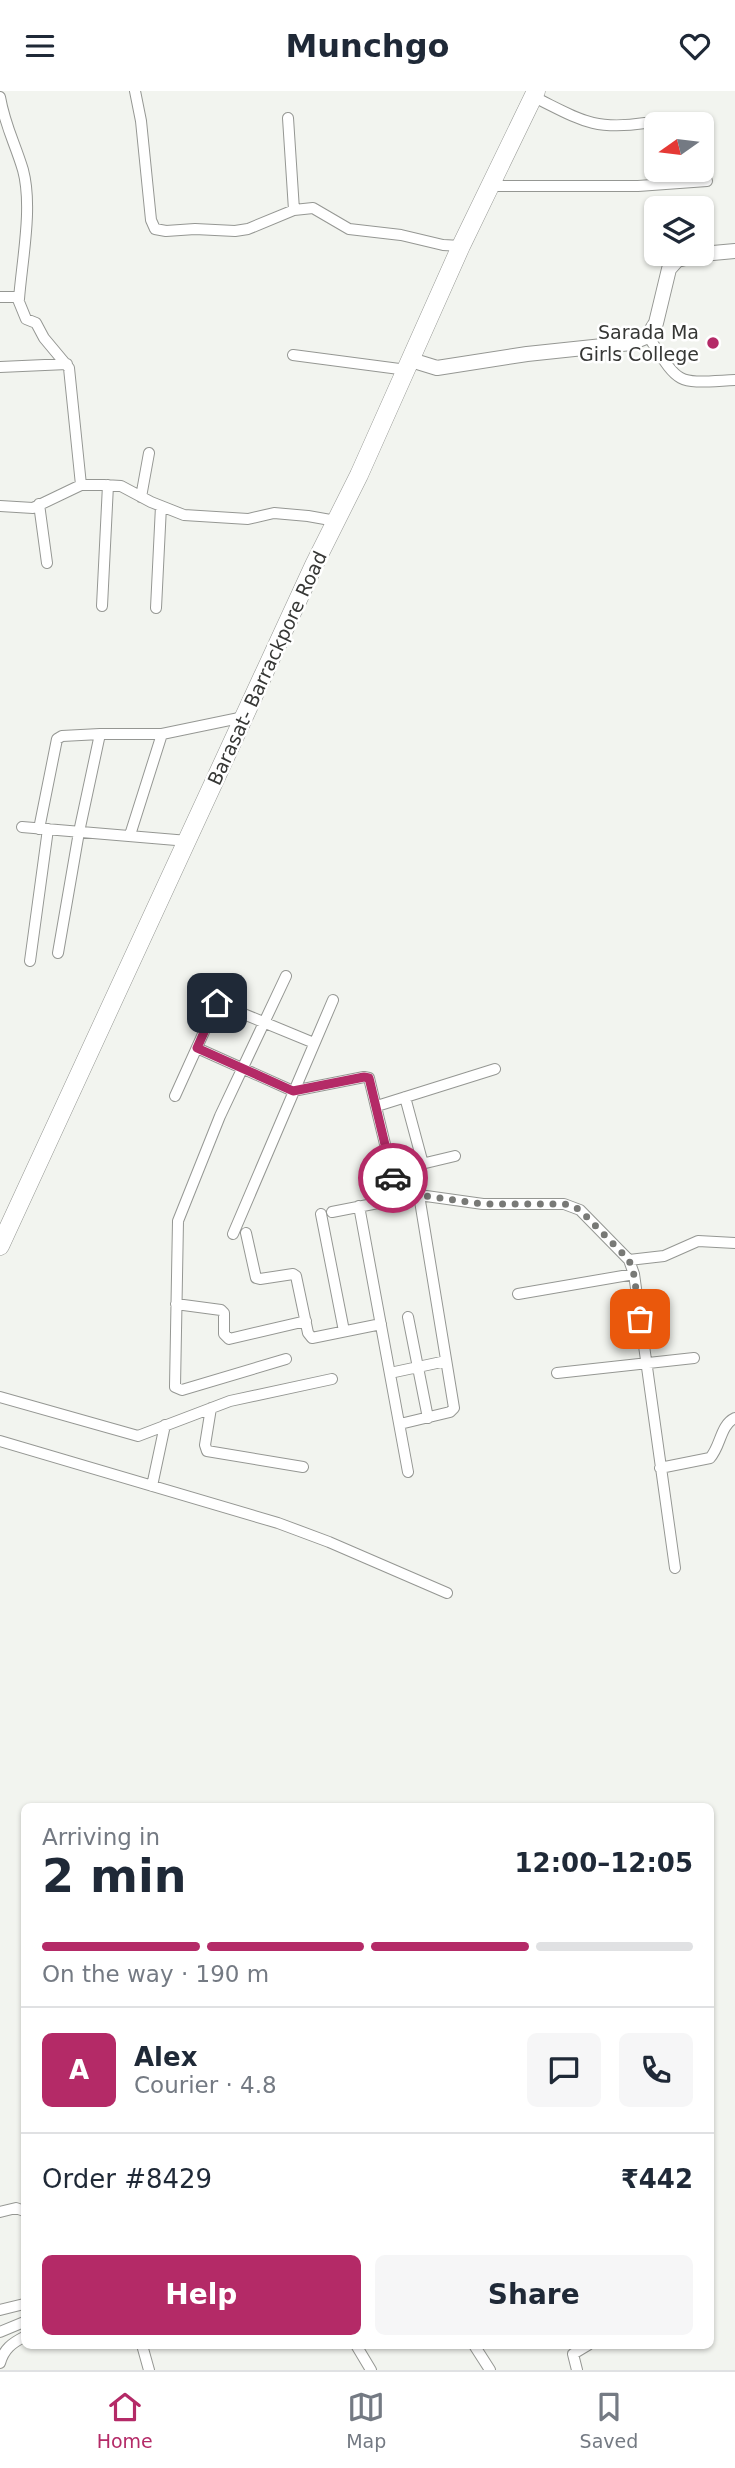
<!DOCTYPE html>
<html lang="en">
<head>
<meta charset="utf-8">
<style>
	:root { --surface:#fff; --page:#f6f6f7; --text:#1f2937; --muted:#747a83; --line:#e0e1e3; --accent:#b42a67 }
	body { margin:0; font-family:"DejaVu Sans",sans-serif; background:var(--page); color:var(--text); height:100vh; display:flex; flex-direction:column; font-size:26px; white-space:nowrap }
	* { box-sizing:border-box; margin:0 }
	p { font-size:23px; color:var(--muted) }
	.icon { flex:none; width:38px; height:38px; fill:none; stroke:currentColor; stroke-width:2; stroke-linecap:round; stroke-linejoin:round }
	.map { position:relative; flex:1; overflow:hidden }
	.sheet { position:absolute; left:21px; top:1712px; width:693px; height:546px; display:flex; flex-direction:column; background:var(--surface); border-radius:10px; box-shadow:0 2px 5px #0004 }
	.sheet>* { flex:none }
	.needle { width:46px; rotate:256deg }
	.controls { position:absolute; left:644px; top:21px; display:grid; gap:14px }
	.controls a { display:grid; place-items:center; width:70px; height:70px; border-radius:10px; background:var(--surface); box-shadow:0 2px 5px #0004; font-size:35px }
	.pin { position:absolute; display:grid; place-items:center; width:60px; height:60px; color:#fff; margin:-30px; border-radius:14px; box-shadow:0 4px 10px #0006 }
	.courier { position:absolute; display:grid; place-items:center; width:70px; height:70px; margin:-35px; border:5px solid #b42a67; border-radius:50%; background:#fff; color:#222; box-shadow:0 2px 9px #0007 }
	.summary em { font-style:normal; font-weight:700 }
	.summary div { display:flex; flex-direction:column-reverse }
	.summary { display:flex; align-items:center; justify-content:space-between; height:119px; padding:0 21px }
	h1 { font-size:46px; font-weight:700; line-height:52px }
	.bar { display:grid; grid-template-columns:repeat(4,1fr); gap:10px 7px; align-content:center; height:84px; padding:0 21px }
	.bar i { height:9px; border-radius:5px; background:var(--line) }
	.bar .on { background:var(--accent) }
	.bar p { grid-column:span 4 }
	.line { display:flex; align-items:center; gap:18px; padding:0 21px; border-top:2px solid var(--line) }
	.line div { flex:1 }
	.round { display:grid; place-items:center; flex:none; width:74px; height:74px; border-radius:10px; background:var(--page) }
	.button { display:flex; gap:14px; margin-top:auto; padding:14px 21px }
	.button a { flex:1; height:80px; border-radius:10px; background:var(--accent); color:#fff; font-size:28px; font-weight:700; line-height:80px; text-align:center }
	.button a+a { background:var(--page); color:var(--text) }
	header { display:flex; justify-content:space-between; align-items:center; height:91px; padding:0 21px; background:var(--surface); font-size:32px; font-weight:700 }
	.dock { display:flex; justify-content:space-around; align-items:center; height:98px; border-top:2px solid var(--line); background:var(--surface); font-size:19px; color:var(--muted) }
	.dock a { display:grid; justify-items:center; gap:4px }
	.dock .on { color:var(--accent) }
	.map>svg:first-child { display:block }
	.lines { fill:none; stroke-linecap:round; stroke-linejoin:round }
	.minor-casing { stroke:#959793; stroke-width:12 }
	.tertiary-casing { stroke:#959793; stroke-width:16 }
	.primary-casing { stroke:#959793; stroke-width:19 }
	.minor { stroke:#fff; stroke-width:10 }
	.tertiary { stroke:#fff; stroke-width:14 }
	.primary { stroke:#fff; stroke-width:18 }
	.done { stroke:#787976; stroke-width:7; stroke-dasharray:0 12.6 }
	.route { stroke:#b42a67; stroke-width:9 }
	.poi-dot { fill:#b42a67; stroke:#fff; stroke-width:2.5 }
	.labels { text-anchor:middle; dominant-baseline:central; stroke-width:5; stroke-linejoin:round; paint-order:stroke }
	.poi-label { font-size:19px; fill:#363735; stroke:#fff; text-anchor:end }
	.street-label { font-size:19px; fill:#363735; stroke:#fff }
</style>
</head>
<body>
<header><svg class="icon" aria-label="menu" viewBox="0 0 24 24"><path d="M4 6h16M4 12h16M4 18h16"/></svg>Munchgo<svg class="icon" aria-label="heart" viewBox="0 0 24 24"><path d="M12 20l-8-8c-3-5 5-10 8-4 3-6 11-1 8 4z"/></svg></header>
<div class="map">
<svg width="735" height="2279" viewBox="0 0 735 2279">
	<rect width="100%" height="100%" fill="#f2f4ef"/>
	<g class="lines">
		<g class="minor-casing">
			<path id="minor" d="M 135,0 L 141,30 L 151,129 L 155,138 L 166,140 L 195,138 L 235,140 L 248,138 L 294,119 L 313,117 L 349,138 L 401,144 L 443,154 L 461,155
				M 0,6 C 5,35 15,52 23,79 C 33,116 22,169 19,208
				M 534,6 C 579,28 593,40 645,32
				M 288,27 L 294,119
				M 489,95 L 638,95 L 707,90
				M 0,206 L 17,206 L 26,228 L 36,232 L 44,247 L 69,277 L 81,394
				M 648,245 C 681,296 675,292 735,289
				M 293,264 L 407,279
				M 0,276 L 67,273
				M 141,406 L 149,362
				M 39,413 L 47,472
				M 0,415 L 33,417 L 81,394 L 104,394 L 121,395 L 151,411 L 184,424 L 248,428 L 274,422 L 308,425 L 336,430
				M 102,515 L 108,394
				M 156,517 L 161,415
				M 22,736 L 188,750
				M 39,738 L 57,648 L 62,645 L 100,643
				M 130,744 L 162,643 L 244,626
				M 58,862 L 79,741 L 100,643 L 162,643
				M 30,870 L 48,738
				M 286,885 L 220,1025 L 178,1130 L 175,1296 L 182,1299 L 286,1268
				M 197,957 L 293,1000 L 364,986 L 369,987 L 398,1107
				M 175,1005 L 217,912 L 314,952
				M 405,1006 L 423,1073
				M 377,1015 L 495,978
				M 392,1080 L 455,1065
				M 359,1115 L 408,1381
				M 332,1121 L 419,1104 L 483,1113 L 564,1113 L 580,1119 L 629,1169 L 634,1183 L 675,1477
				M 321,1123 L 344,1240
				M 246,1142 L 256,1187 L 260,1188 L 293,1183 L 296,1185 L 308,1242 L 312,1247 L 381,1233
				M 233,1143 L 333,909
				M 629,1169 L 664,1165 L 698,1150 L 735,1152
				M 518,1203 L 634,1183
				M 176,1213 L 221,1219 L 224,1222 L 224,1243 L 229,1248 L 306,1230
				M 408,1226 L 428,1327
				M 390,1282 L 446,1270
				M 557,1282 L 694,1267
				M 0,1306 L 138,1345 L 230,1310 L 332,1288
				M 211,1317 L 205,1354 L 207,1360 L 303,1376
				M 400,1333 L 450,1321 L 454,1317 L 419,1104
				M 0,1350 L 278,1432 L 329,1451 L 447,1502
				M 660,1377 L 710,1367 C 721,1355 720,1334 735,1327
				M 152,1395 L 165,1334
				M 0,2121 L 16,2117 L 24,2120
				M 0,2219 L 24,2213
				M 0,2241 L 24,2231
				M 142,2254 L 149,2279
				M 356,2254 L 371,2279
				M 474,2254 L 490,2279
				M 0,2272 C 4,2258 12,2252 24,2246
				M 577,2279 L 573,2263 L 588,2254"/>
		</g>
		<g class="tertiary-casing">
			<path id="tertiary" d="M 702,163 L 735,160
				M 411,269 L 437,277 L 527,263 L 631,252 L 648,245 L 656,232 L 669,178 L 677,169 L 701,163"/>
		</g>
		<g class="primary-casing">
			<path id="primary" d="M 0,1155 L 314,474 L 359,384 L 461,155 L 536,0"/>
		</g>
		<use href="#minor" class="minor"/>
		<use href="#tertiary" class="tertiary"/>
		<use href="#primary" class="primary"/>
	</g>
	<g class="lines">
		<path class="done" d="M 393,1087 L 398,1107 L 419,1104 L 483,1113 L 564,1113 L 573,1115 L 580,1119 L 629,1169 L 634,1184 L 640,1228"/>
		<path class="route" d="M 217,912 L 197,957 L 293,1000 L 364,986 L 369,987 L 393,1087"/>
	</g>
	<circle class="poi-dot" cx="713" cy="252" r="7"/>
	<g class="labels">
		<g class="poi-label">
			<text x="699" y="241">Sarada Ma<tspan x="699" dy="22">Girls College</tspan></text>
		</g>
		<g class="street-label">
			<text transform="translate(267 577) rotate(-65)">Barasat- Barrackpore Road</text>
		</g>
	</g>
</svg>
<div class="controls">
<a><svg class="needle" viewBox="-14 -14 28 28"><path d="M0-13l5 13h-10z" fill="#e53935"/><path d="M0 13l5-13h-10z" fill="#747a83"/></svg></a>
<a><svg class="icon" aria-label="layers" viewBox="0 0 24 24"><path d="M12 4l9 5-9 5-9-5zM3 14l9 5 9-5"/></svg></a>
</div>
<div class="pin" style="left:640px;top:1228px;background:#ea580c"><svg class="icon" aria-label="bag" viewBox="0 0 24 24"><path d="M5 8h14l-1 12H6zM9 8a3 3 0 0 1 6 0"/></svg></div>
<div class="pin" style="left:217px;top:912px;background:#1f2937"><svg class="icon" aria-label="home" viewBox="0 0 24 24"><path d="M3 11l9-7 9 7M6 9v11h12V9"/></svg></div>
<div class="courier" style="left:393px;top:1087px"><svg class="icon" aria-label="car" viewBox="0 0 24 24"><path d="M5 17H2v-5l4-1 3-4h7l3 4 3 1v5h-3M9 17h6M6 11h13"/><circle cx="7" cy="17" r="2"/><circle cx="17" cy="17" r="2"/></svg></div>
<section class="sheet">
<div class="summary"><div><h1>2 min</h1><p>Arriving in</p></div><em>12:00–12:05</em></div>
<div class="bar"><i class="on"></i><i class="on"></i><i class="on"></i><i></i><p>On the way · 190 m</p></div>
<div class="line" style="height:126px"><b class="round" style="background:var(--accent);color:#fff">A</b><div><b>Alex</b><p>Courier · 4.8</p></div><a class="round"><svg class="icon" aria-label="chat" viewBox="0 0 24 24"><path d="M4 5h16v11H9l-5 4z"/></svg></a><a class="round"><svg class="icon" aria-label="phone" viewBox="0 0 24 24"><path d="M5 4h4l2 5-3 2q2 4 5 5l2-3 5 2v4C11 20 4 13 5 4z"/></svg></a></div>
<div class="line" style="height:91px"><div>Order #8429</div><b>₹442</b></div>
<div class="button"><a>Help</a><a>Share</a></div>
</section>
</div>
<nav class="dock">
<a class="on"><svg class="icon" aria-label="home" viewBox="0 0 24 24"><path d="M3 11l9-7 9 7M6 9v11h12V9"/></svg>Home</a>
<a><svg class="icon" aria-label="map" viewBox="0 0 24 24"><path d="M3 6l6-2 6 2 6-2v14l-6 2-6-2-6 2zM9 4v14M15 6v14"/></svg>Map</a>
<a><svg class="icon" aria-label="saved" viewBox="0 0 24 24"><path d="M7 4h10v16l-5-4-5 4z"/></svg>Saved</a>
</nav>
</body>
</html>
